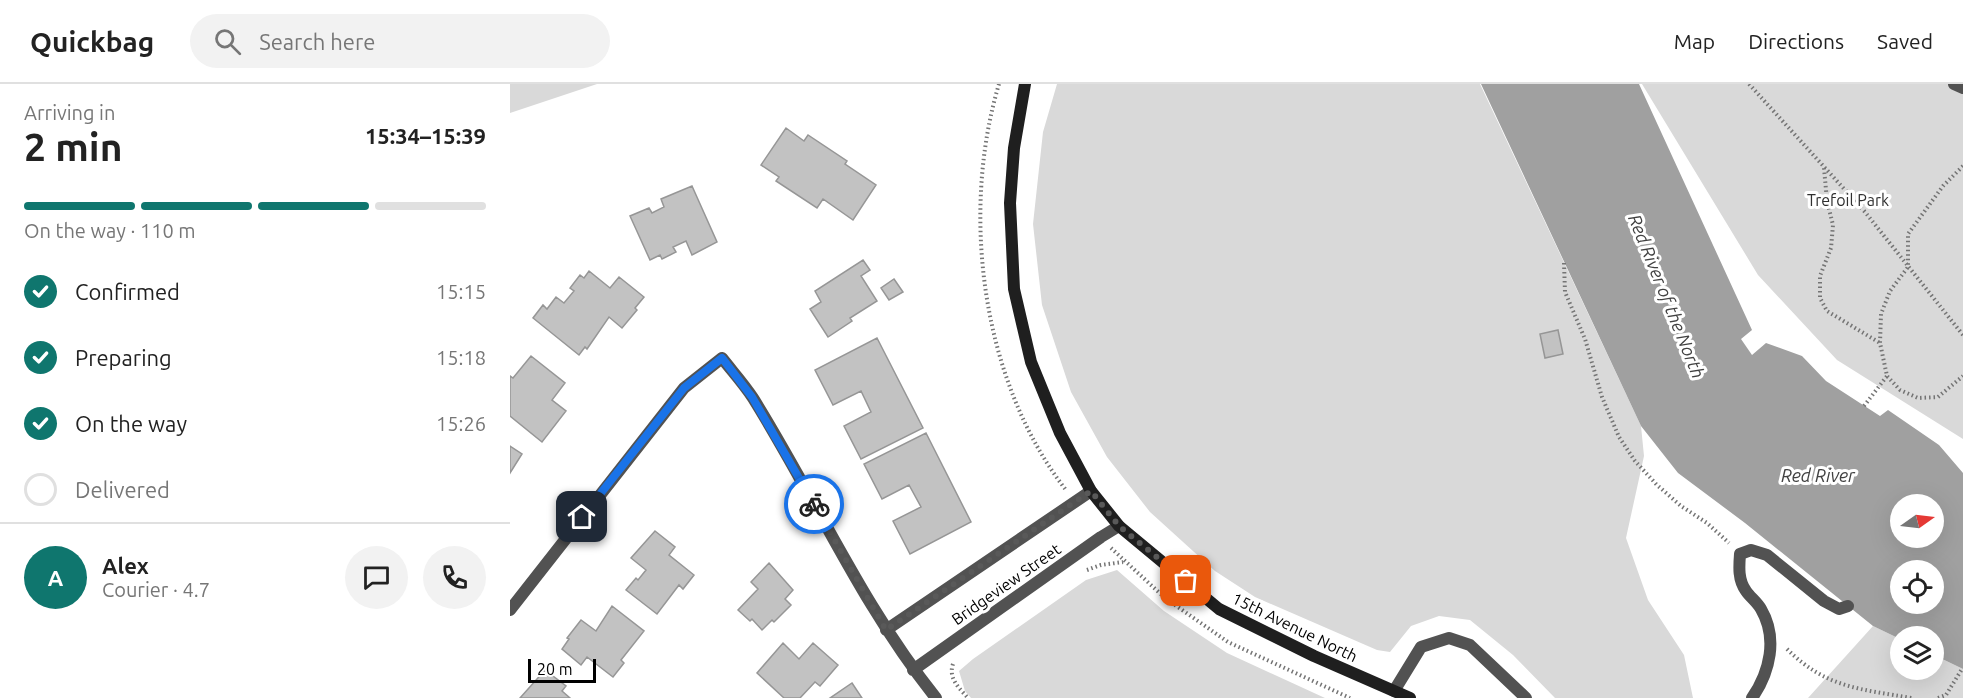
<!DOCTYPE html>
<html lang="en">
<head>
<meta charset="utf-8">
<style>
	:root { --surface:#fff; --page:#f2f2f2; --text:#222; --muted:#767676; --line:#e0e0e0; --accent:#0f766e }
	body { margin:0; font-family:Ubuntu,sans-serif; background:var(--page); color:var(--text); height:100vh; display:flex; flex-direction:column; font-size:22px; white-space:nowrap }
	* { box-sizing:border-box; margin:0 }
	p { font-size:20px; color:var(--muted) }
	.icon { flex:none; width:33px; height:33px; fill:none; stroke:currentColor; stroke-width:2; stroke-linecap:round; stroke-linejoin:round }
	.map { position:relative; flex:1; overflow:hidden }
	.drawer { display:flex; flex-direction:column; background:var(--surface); width:510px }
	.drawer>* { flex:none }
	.needle { width:39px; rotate:76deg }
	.buttons { position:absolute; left:1380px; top:410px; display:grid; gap:12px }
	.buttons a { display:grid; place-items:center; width:54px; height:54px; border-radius:50%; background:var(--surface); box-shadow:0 6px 24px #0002; font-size:30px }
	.scale { position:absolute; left:18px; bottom:15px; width:68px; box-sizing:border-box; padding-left:6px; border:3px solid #000; border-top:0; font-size:16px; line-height:21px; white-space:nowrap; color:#000; -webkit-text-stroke:4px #fff; paint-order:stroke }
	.pin { position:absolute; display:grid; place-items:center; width:51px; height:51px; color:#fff; margin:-26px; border-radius:12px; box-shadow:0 3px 9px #0006 }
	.courier { position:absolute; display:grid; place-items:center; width:60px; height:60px; margin:-30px; border:4px solid #1a73e8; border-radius:50%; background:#fff; color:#222; box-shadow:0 2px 8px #0007 }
	.summary em { font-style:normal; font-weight:600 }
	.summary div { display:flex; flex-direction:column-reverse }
	.summary { display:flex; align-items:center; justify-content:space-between; height:102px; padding:0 24px }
	h1 { font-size:39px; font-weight:600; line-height:45px }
	.bar { display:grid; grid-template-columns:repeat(4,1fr); gap:9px 6px; align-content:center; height:72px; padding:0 24px }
	.bar i { height:8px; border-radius:4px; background:var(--line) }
	.bar .current { background:var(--accent) }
	.bar p { grid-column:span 4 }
	.line { display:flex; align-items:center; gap:15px; padding:0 24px; border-top:2px solid var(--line) }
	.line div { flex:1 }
	.round { display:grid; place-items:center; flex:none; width:63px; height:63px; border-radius:32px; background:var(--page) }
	ol { padding:0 24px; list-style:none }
	li { display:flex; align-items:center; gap:18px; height:66px }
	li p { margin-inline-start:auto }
	li .icon { padding:6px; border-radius:50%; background:var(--accent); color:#fff; stroke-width:4 }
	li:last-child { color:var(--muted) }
	li i { width:33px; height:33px; border:3px solid var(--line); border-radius:50% }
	header { display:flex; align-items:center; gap:36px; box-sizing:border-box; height:84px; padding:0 30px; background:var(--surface); border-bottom:2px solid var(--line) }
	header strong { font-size:28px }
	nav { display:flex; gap:33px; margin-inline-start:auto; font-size:21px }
	.search { width:420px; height:54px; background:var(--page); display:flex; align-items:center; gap:15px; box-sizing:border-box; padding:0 21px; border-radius:33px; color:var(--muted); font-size:22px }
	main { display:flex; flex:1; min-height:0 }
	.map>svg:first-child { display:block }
	.green { fill:#d9d9d9 }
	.water { fill:#a0a0a0; fill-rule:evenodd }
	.building { fill:#c2c2c2; stroke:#969696; stroke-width:1.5 }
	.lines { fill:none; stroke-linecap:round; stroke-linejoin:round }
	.path { stroke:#747474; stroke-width:4; stroke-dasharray:1.5 3; stroke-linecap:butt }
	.service { stroke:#525252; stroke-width:12 }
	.minor { stroke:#525252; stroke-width:12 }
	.secondary { stroke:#1f1f1f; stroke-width:12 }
	.done { stroke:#595959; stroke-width:6; stroke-dasharray:0 10.8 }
	.route { stroke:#1a73e8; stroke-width:8 }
	.labels { text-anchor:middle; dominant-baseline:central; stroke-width:6; stroke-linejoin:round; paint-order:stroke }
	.park-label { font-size:16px; fill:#303030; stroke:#fff }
	.street-label { font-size:16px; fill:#000; stroke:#fff }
	.water-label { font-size:18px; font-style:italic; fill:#414141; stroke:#fff }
</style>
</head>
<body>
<header>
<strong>Quickbag</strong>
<div class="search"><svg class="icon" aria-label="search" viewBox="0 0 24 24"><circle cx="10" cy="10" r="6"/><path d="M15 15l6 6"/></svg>Search here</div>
<nav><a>Map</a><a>Directions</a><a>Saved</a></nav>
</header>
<main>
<section class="drawer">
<div class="summary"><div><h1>2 min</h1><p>Arriving in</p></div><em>15:34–15:39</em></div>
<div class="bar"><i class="current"></i><i class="current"></i><i class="current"></i><i></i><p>On the way · 110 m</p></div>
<ol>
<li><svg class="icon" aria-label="check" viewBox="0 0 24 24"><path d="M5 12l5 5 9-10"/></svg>Confirmed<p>15:15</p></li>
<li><svg class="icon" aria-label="check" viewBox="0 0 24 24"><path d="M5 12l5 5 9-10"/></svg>Preparing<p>15:18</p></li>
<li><svg class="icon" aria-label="check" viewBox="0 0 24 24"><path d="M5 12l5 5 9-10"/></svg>On the way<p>15:26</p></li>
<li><i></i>Delivered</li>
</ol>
<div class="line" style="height:108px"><b class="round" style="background:var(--accent);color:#fff">A</b><div><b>Alex</b><p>Courier · 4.7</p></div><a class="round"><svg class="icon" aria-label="chat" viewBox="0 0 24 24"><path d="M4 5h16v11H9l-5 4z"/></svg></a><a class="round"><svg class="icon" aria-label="phone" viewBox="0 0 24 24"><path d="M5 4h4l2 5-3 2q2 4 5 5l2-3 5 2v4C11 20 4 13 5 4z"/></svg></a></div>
</section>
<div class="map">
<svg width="1453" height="614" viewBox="0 0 1453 614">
	<rect width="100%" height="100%" fill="#fff"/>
	<path class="green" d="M 0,0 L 87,0 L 0,29 Z
		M 547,0 L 970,0 L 1131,342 L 1134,372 L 1116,454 L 1138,516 L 1174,571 L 1183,614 L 1045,614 L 1003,571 L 960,536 L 929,532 L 901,542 L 880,568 L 867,566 L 745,513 L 705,487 L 640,428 L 597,373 L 561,308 L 532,221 L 523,140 L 533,48 Z
		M 1132,0 L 1453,0 L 1453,355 L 1327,276 L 1248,191 Z
		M 607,486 L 654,527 L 717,569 L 815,614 L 461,614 L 455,607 L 449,587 L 463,575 L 576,496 Z
		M 1363,542 L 1390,555 L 1390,585 L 1424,585 L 1424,571 L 1453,585 L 1453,614 L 1298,614 Z"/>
	<path class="water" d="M 971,0 L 1129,0 L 1242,246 L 1231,255 L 1242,271 L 1256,259 L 1292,272 L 1316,297 L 1370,332 L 1378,326 L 1429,361 L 1453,389 L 1453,585 L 1424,571 L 1424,552 L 1390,552 L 1390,555 L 1363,542 L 1235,439 L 1168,389 L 1131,342 ZM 1390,420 L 1424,420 L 1424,453 L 1390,453 ZM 1390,486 L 1424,486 L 1424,519 L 1390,519 Z"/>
	<path class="building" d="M 276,44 L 294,57 L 298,51 L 337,77 L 335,80 L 366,101 L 343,136 L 313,115 L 307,124 L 266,97 L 269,93 L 251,81 Z
		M 182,102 L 207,158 L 182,171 L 176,157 L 163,163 L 166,168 L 152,175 L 150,171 L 140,176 L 120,132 L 139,124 L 142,129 L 154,123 L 151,115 Z
		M 353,176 L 360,186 L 351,192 L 367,217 L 340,234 L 342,237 L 318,253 L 300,225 L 311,218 L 305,207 Z
		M 79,187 L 100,204 L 109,193 L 134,213 L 125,224 L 127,226 L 112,244 L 99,233 L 77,265 L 75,263 L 69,271 L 23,234 L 33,221 L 37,225 L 46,213 L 54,219 L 64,207 L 60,204 L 70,191 L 74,194 Z
		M 384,195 L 393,208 L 379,216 L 371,204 Z
		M 1048,246 L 1053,270 L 1035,274 L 1030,250 Z
		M 367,254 L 413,344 L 351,375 L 334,342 L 361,328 L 351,307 L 323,321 L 305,286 Z
		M 21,272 L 55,299 L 42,316 L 56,327 L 32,358 L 0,332 L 0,292 L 3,294 Z
		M 416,349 L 461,438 L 400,470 L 383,437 L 411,423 L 399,401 L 372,415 L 354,380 Z
		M 0,362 L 12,370 L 0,389 Z
		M 145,447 L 165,463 L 159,471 L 184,491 L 173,505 L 169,501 L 147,530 L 116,506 L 126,494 L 128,496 L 136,486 L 121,474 Z
		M 259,479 L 283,506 L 275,515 L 281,521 L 264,538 L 262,536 L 252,546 L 242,535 L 240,537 L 228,526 L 248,505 L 241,498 Z
		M 102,522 L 134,547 L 111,576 L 114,579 L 103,593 L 77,573 L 71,581 L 52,565 L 59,555 L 57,554 L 71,536 L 86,547 Z
		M 273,559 L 289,575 L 303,559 L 328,581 L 310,602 L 305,598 L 290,614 L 274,614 L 247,589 Z
		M 35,586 L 56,602 L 52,607 L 60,614 L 10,614 Z
		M 342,599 L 352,614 L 320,614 Z"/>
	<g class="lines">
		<path class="path" d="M 489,0 C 450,130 472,298 556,406
			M 1239,0 L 1355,128 L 1453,251
			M 1453,82 L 1433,102 L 1398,150 L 1398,183 L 1380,207 L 1371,230 L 1370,259 L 1377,292 L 1390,306 L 1408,314 L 1428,313 L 1453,292
			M 1314,84 L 1317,117 L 1323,141 L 1321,164 L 1310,192 L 1310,214 L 1317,227 L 1370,259
			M 1054,179 L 1055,208 L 1075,255 L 1092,313 L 1109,353 L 1125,377 L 1147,401 L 1171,422 L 1197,439 L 1219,459
			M 1354,322 L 1377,292
			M 601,464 L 655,514 L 718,558 L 840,614
			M 577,486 L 591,481 L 613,478
			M 1277,565 C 1316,604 1350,605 1402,614
			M 443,580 C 438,594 449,604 458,614
			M 1428,614 L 1436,611 L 1452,585"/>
		<path class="service" d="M 884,607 L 911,563 L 939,554 L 960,561 L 1016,614
			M 1242,614 C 1260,588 1268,554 1251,525 C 1247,518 1240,513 1236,507 C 1228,496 1229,483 1230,470 L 1241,466 L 1257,471 L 1314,517 L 1329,525 L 1338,522"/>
		<path class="minor" d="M 1444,0 L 1453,4
			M 0,526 L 174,304 L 212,274 C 222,287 234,300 243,314 C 305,413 352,522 426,614
			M 376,546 L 581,407
			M 403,586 L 591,453 L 609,442"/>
		<path class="secondary" d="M 515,0 L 504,64 L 500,119 L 504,205 L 521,278 L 550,349 L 581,407 L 609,442 L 709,525 L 804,572 L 900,614"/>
	</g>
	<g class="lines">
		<path class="done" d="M 304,420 L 376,546 L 581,407 L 609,442 L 676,497"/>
		<path class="route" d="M 72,433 L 174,304 L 212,274 L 242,313 L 304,420"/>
	</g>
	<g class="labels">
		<g class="park-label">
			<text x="1338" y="116">Trefoil Park</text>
		</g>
		<g class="street-label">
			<text transform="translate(496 500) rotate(-35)">Bridgeview Street</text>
			<text transform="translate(785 543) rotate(26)">15th Avenue North</text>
		</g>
		<g class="water-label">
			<text transform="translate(1157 212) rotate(68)">Red River of the North</text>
			<text x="1308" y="391">Red River</text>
		</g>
	</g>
</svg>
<div class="buttons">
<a><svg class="needle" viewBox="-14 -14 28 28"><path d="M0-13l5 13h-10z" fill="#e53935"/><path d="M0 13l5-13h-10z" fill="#767676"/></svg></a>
<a><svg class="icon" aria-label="locate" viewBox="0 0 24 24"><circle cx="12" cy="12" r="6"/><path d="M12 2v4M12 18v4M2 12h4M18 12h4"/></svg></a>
<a><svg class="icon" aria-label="layers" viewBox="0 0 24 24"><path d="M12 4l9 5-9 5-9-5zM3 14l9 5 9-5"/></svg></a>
</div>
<div class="scale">20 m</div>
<div class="pin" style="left:676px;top:497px;background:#ea580c"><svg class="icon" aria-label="bag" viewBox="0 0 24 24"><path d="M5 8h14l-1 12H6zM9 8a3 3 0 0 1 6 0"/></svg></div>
<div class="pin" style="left:72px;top:433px;background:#1f2937"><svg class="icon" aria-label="home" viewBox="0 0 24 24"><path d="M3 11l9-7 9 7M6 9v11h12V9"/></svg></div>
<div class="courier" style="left:304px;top:420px"><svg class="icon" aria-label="bike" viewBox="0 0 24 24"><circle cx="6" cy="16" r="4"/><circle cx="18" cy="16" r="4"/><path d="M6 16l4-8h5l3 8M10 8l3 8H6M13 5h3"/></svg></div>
</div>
</main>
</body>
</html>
